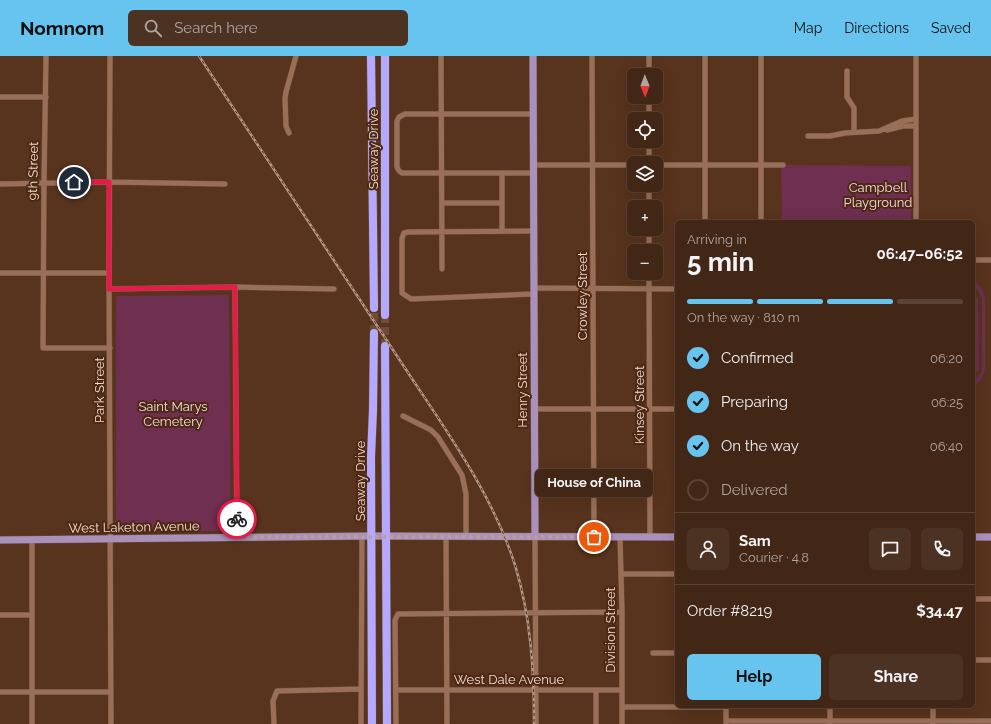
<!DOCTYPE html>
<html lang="en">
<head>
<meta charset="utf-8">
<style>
	:root { --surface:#422616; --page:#4c3223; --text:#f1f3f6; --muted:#aea5a1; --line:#5a4335; --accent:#66c4ef }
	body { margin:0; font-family:Raleway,sans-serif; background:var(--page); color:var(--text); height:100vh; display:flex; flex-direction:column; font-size:15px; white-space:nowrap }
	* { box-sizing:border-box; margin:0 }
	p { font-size:13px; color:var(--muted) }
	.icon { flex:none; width:22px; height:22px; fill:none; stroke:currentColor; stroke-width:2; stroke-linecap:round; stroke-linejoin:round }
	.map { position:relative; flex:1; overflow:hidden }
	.details { position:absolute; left:675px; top:164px; width:300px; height:488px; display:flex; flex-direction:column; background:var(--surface); border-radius:6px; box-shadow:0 4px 16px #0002,0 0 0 1px var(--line) }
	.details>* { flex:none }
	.needle { width:26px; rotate:179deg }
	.controls { position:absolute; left:627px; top:12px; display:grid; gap:8px }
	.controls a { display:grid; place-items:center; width:36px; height:36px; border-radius:6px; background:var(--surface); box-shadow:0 4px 16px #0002,0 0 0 1px var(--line); font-size:20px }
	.pin { position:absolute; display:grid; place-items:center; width:34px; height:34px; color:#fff; margin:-17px; border:2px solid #fff; border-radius:50%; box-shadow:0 1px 4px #0007 }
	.courier { position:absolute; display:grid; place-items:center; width:40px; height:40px; margin:-20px; border:3px solid #e11d48; border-radius:50%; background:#fff; color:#222; box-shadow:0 1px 5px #0007 }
	.bubble { position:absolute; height:28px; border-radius:6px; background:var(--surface); box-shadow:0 4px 16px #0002,0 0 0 1px var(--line); font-size:13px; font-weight:700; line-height:28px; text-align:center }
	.summary em { font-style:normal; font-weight:700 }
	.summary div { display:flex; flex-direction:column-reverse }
	.summary { display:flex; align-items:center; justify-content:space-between; height:68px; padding:0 12px }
	h1 { font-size:26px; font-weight:700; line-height:30px }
	.bar { display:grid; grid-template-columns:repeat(4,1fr); gap:6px 4px; align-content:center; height:48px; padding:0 12px }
	.bar i { height:5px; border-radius:3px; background:var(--line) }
	.bar .active { background:var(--accent) }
	.bar p { grid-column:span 4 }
	.line { display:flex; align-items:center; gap:10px; padding:0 12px; border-top:1px solid var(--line) }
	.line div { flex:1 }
	.round { display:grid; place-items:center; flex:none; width:42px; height:42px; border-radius:6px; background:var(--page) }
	ol { padding:0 12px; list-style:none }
	li { display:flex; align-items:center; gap:12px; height:44px }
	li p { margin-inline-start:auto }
	li .icon { padding:4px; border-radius:50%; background:var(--accent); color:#111; stroke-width:4 }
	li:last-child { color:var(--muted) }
	li i { width:22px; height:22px; border:2px solid var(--line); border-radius:50% }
	.cta { display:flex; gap:8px; margin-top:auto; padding:8px 12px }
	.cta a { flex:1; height:46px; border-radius:6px; background:var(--accent); color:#111; font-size:16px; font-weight:700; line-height:46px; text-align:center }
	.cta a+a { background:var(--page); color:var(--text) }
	header { display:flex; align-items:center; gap:24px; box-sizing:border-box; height:56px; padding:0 20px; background:var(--accent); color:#111 }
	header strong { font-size:19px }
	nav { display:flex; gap:22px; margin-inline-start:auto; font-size:14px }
	.search { width:280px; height:36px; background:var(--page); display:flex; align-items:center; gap:10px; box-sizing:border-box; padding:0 14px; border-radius:6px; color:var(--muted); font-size:15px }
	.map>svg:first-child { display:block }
	.green { fill:#6e2f50 }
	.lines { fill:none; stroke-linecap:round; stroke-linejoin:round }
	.highway-tunnel { stroke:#6f4c38; stroke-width:8; stroke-dasharray:8 4; stroke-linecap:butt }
	.minor-casing { stroke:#6f4f3c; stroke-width:6 }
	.major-casing { stroke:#6f4f3c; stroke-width:8 }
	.highway-casing { stroke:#6f4f3c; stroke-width:9 }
	.minor { stroke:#996f58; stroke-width:5 }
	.major { stroke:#a991bc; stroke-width:7 }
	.highway { stroke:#b4a8ff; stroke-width:8 }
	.rail-casing { stroke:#b49787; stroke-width:2.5 }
	.rail { stroke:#4d2813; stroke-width:1; stroke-dasharray:3; stroke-linecap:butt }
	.done { stroke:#bda091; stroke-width:4; stroke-dasharray:0 7.2 }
	.route { stroke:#e11d48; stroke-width:5 }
	.labels { text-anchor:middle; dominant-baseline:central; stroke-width:4; stroke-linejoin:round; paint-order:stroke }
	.street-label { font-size:13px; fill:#f3dbcf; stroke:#4d2813 }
	.park-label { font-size:13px; fill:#f6d9e5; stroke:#4d2813 }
</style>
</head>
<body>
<header>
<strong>Nomnom</strong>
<div class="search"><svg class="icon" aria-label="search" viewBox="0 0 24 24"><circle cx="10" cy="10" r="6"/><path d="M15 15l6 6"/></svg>Search here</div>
<nav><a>Map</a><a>Directions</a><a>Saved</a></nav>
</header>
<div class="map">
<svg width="991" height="668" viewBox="0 0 991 668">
	<rect width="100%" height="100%" fill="#58331d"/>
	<path class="green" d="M 781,109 L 911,110 L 911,166 L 782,166 Z
		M 973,224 C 980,230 985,235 985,244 L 985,312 C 984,320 981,326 973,330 L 973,325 L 981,317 L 982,313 L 982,243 L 978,234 L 973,230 Z
		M 229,239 L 231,475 L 116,475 L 116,240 Z
		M 973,242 L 978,242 L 979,315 L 973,315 Z"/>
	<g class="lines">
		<path class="highway-tunnel" d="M 385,259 L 385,290
			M 374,277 L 374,252"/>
		<g class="minor-casing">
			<path id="minor" d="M 46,0 L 44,127 L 43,292 L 110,292
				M 110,0 L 109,217 L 111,668
				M 441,0 L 442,213
				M 592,0 L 594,481
				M 649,0 L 649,19
				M 705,0 L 705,166
				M 761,0 L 761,166
				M 847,15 L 847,41 L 854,52 L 854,76
				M 0,41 L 46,41
				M 649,41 L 649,63
				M 887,74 L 903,70 L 916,70
				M 289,77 L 286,70 L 285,42 L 286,36 L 296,0
				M 808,80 L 830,80 L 845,77 L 879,75 L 902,65 L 916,63
				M 649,85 L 649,107
				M 534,109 L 634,109
				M 656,109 L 783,109
				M 502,117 L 502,175
				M 533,117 L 402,117 L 399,115 L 397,111 L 397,65 L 399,61 L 405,58 L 533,58
				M 0,128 L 109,126 L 225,128
				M 442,147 L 502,147
				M 649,151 L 649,129
				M 916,166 L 916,0
				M 533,175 L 408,176 L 404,177 L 402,182 L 402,237 L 411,243 L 533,238
				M 649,195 L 649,173
				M 973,204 L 991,204
				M 0,217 L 109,217
				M 649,217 L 650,480
				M 235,231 L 237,481
				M 533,232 L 677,233
				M 109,233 L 235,231 L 334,233
				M 534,353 L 677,353
				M 403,360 L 431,374 L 438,381 L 462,419 L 466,438 L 466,481
				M 620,480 L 622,556 L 622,668
				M 446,481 L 447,668
				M 535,481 L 536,668
				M 32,484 L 32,668
				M 621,518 L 677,518
				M 973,543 L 991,543
				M 0,559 L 32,559
				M 653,597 L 677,597
				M 973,604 L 991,604
				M 396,634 L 621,634
				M 596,634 L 596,668
				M 0,636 L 111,636
				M 933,650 L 933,667
				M 622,651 L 726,651
				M 726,665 L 991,665
				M 726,667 L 726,650
				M 274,668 L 273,645 L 277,635 L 361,633
				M 361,668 L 362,480
				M 396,668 L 395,564 L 398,558 L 622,556
				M 830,668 L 830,650"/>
		</g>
		<g class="major-casing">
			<path id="major" d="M 533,0 L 535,481
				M 973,481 L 991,481
				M 0,484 L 372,480 L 677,481"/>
		</g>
		<g class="highway-casing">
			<path id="highway" d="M 371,0 L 374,252
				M 385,259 L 385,0
				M 385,290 L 387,668
				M 372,668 L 371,401 L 373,354 L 374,277"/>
		</g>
		<use href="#minor" class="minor"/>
		<use href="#major" class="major"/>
		<use href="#highway" class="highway"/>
		<g class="rail-casing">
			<path id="rail" d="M 199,0 C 266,101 333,202 399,303 C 442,369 491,434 515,509 C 531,561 534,614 534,668"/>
		</g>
		<use href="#rail" class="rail"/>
	</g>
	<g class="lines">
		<path class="done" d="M 237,463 L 237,481 L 594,481"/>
		<path class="route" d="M 74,126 L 109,126 L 109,233 L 235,231 L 237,463"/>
	</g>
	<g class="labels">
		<g class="street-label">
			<text transform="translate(373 93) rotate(-90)">Seaway Drive</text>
			<text transform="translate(33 115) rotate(-89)">9th Street</text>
			<text transform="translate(582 240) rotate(-90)">Crowley Street</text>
			<text transform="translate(99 334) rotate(-90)">Park Street</text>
			<text transform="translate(522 334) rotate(-90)">Henry Street</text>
			<text transform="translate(639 349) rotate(-90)">Kinsey Street</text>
			<text transform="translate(360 425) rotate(-90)">Seaway Drive</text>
			<text transform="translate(134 471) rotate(-1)">West Laketon Avenue</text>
			<text transform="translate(610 574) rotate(-90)">Division Street</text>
			<text x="509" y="623">West Dale Avenue</text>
		</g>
		<g class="park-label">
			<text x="878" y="131">Campbell<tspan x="878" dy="15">Playground</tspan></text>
			<text x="173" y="350">Saint Marys<tspan x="173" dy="15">Cemetery</tspan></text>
		</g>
	</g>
</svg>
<div class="controls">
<a><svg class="needle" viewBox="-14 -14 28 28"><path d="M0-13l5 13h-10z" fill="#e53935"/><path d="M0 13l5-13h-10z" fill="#aea5a1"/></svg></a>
<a><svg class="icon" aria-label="locate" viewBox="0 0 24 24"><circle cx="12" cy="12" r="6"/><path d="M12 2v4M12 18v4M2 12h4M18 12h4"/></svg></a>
<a><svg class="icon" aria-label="layers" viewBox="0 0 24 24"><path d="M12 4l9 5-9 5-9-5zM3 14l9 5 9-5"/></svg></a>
<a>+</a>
<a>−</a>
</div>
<div class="pin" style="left:594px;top:481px;background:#ea580c"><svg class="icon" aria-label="bag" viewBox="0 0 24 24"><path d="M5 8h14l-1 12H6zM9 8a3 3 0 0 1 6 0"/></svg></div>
<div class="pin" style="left:74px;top:126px;background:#1f2937"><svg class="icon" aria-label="home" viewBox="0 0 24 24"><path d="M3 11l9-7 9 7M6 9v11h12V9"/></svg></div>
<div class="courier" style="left:237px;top:463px"><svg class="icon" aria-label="bike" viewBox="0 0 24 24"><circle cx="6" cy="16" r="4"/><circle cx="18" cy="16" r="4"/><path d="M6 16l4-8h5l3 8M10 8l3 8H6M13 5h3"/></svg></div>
<div class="bubble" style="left:535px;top:413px;width:118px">House of China</div>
<section class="details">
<div class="summary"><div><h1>5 min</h1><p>Arriving in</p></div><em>06:47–06:52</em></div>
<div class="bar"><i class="active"></i><i class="active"></i><i class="active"></i><i></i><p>On the way · 810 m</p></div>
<ol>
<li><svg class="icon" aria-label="check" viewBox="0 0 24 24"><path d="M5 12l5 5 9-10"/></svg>Confirmed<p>06:20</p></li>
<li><svg class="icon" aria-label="check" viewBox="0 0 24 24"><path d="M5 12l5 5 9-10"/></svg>Preparing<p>06:25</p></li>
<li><svg class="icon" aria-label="check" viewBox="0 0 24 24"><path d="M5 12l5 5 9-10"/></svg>On the way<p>06:40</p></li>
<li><i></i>Delivered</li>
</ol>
<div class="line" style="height:72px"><a class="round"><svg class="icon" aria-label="person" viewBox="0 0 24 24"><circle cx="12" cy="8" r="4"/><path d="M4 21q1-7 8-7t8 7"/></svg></a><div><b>Sam</b><p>Courier · 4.8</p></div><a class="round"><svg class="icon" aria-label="chat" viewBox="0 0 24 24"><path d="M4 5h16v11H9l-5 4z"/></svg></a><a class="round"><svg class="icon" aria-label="phone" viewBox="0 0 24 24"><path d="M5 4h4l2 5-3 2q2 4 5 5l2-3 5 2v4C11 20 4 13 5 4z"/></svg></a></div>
<div class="line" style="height:52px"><div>Order #8219</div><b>$34.47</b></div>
<div class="cta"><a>Help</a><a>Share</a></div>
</section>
</div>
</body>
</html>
